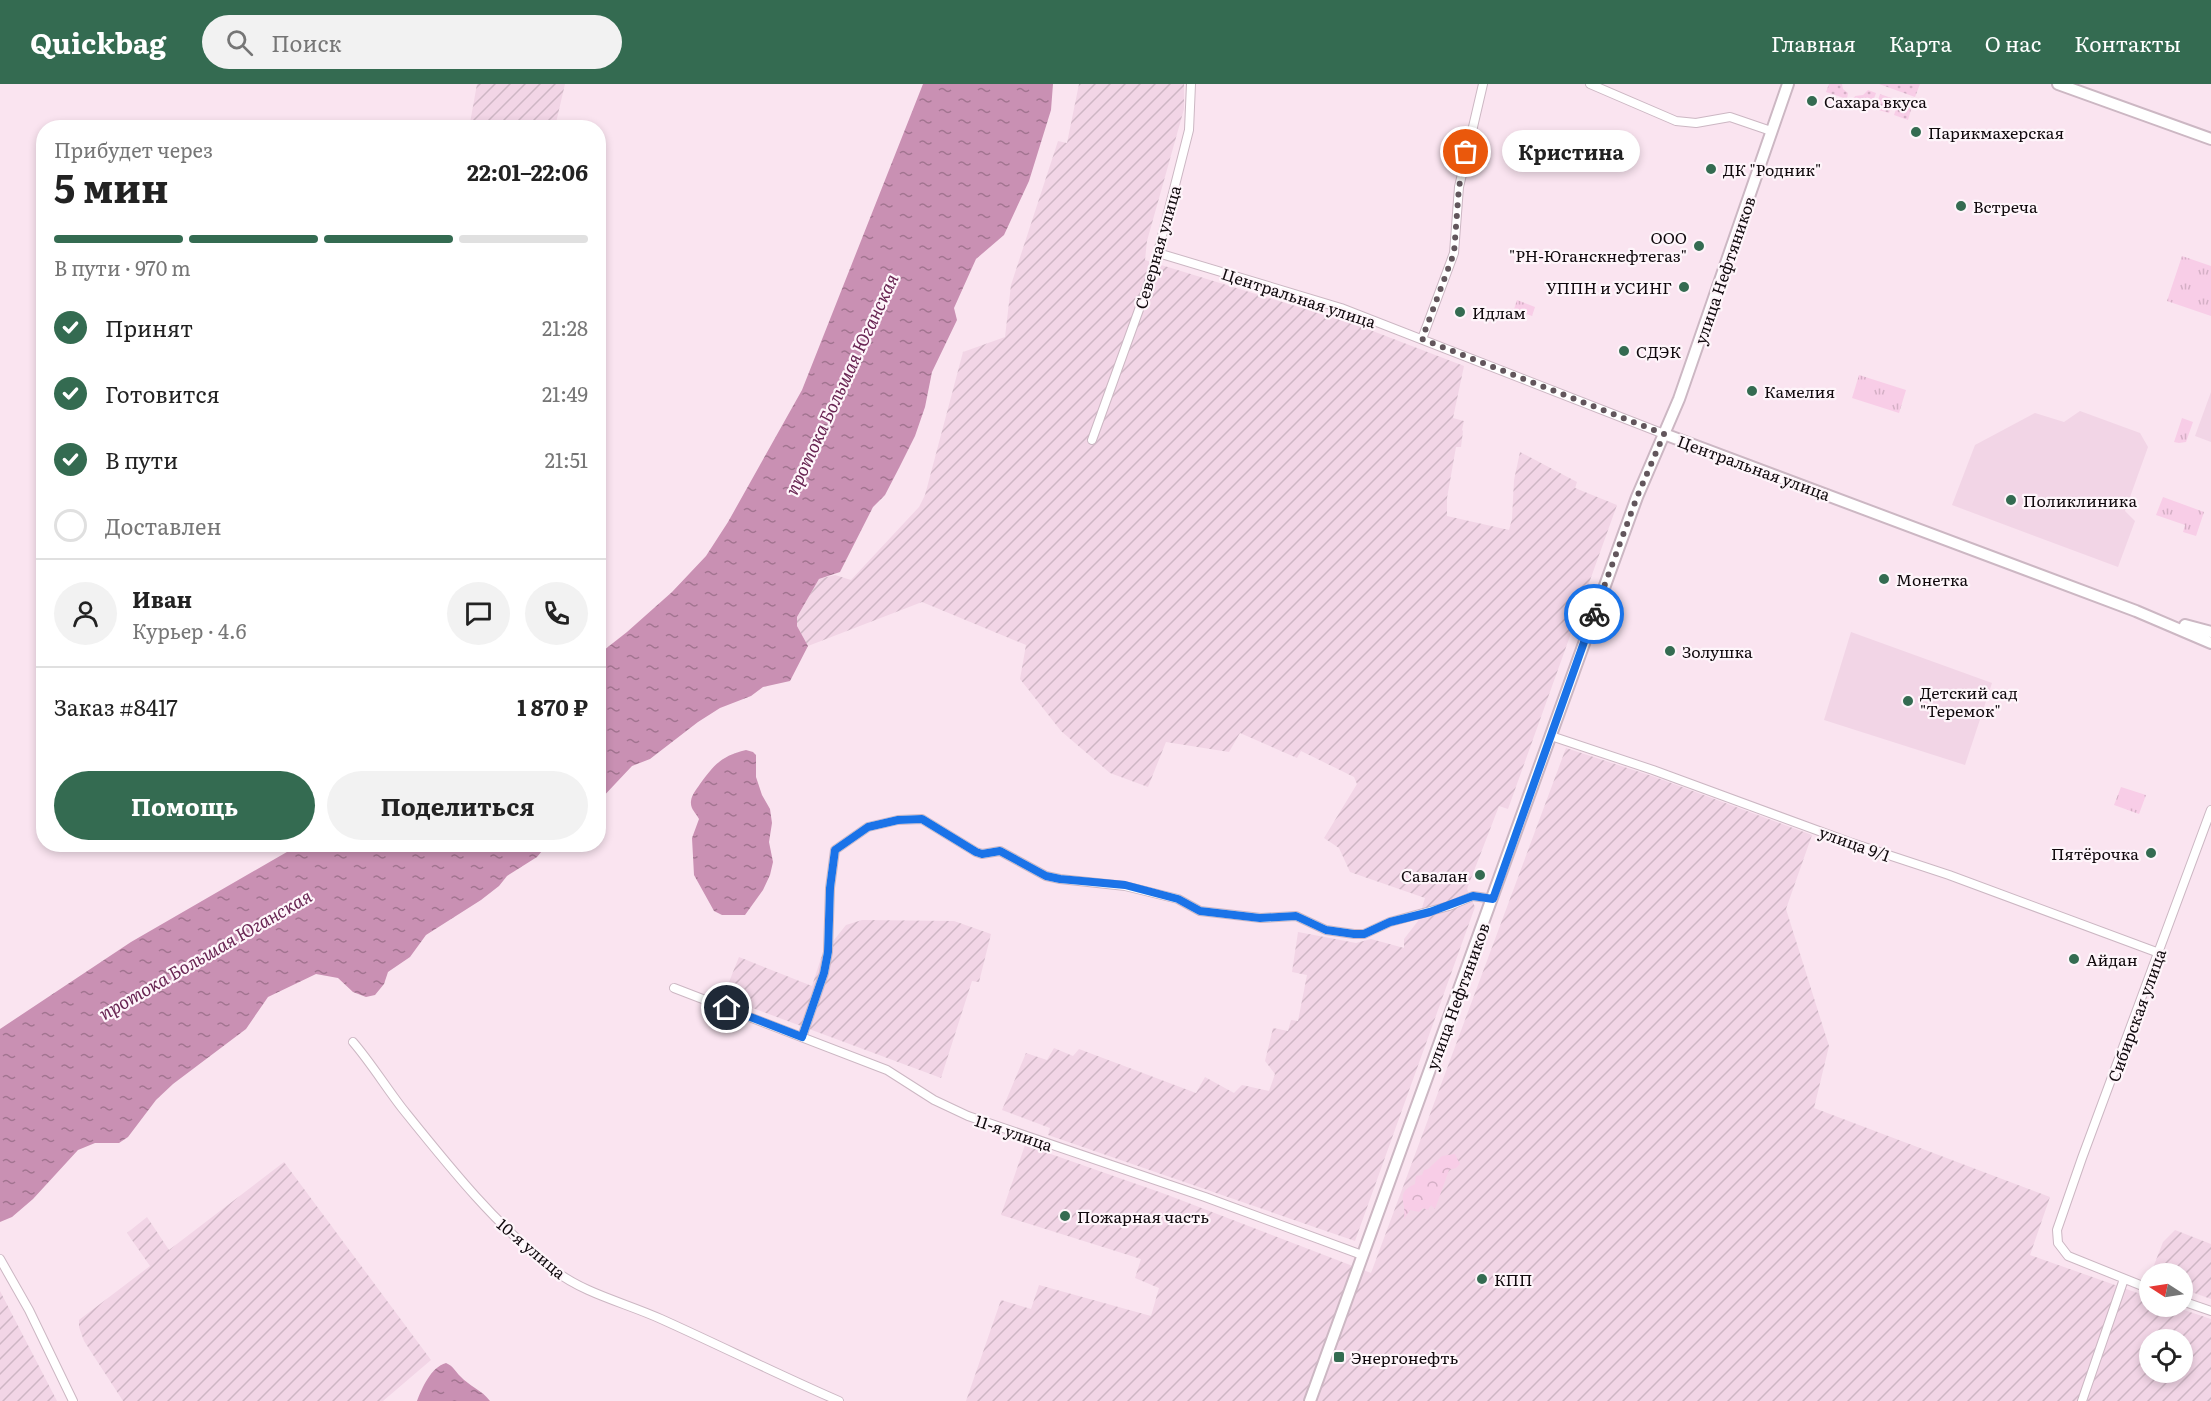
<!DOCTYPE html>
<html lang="ru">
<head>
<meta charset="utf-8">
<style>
	:root { --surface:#fff; --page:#f2f2f2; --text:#222; --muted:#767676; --line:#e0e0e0; --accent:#346b51 }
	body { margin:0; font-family:Literata,serif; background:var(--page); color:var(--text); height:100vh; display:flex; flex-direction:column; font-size:22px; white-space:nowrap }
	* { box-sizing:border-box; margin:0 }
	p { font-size:20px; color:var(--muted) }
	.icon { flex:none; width:33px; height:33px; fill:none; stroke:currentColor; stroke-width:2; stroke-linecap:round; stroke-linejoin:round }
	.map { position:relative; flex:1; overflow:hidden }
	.side { position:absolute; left:36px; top:36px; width:570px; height:732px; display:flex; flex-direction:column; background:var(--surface); border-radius:24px; box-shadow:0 3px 9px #0003 }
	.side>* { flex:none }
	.needle { width:39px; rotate:282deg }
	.fabs { position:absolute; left:2139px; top:1179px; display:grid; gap:12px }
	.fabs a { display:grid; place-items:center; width:54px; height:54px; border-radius:50%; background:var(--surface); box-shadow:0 3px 9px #0003; font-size:30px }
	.pin { position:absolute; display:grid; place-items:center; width:51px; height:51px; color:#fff; margin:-26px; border:3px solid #fff; border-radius:50%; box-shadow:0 2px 6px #0007 }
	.courier { position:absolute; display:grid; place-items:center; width:60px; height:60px; margin:-30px; border:4px solid #1a73e8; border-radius:50%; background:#fff; color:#222; box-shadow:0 2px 8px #0007 }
	.bubble { position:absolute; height:42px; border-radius:21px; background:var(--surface); box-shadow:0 3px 9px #0003; font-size:20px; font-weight:700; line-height:42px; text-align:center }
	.summary em { font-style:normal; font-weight:700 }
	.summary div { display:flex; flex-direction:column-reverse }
	.summary { display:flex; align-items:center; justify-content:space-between; height:102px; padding:0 18px }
	h1 { font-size:39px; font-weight:700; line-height:45px }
	.bar { display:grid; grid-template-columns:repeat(4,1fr); gap:9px 6px; align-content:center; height:72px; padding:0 18px }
	.bar i { height:8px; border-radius:4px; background:var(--line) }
	.bar .active { background:var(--accent) }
	.bar p { grid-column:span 4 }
	.line { display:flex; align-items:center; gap:15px; padding:0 18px; border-top:2px solid var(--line) }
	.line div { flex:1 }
	.round { display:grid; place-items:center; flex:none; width:63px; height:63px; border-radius:32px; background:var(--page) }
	ol { padding:0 18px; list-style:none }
	li { display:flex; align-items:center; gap:18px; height:66px }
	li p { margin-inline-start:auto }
	li .icon { padding:6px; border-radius:50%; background:var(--accent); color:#fff; stroke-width:4 }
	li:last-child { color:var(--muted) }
	li i { width:33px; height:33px; border:3px solid var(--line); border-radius:50% }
	.primary-button { display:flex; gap:12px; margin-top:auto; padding:12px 18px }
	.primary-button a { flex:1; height:69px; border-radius:36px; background:var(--accent); color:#fff; font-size:24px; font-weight:700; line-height:69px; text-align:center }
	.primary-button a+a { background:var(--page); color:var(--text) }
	header { display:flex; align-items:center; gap:36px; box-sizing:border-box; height:84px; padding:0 30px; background:var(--accent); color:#fff }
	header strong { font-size:28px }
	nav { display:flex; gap:33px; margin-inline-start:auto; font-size:21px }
	.search { width:420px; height:54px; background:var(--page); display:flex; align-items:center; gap:15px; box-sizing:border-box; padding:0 21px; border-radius:33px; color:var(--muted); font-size:22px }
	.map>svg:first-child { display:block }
	.built { fill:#f2d5e6 }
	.industrial { fill:url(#industrial-furrows); fill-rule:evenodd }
	.grass { fill:url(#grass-dots) }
	.forest { fill:url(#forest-crowns) }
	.park { fill:url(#park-tufts) }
	.water { fill:url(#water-ripples) }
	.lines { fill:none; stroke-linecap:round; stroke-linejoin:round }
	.street-casing { stroke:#ccb7c3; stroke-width:10 }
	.secondary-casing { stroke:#ccb7c3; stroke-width:14 }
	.street { stroke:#fff; stroke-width:8 }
	.secondary { stroke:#fff; stroke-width:10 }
	.done { stroke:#62565c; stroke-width:6; stroke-dasharray:0 10.8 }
	.route { stroke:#1a73e8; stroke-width:8 }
	.poi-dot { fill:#346b51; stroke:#fef5fa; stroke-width:2 }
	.labels { text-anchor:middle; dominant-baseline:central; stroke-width:4.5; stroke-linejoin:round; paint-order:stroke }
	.poi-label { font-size:16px; fill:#10090d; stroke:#fef5fa; text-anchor:start }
	.street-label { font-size:16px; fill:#10090d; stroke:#fef5fa }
	.water-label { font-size:18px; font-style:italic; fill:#692553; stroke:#fef5fa }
</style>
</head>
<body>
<header>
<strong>Quickbag</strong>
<div class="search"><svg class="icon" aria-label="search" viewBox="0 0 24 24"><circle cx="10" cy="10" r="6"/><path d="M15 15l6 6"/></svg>Поиск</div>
<nav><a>Главная</a><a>Карта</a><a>О нас</a><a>Контакты</a></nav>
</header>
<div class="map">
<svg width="2211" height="1317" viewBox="0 0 2211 1317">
	<defs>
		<pattern id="industrial-furrows" width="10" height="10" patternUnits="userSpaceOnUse" patternTransform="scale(1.5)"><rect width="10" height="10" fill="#f2d5e6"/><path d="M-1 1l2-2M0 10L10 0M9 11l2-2" fill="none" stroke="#ceb6c4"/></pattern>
		<pattern id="grass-dots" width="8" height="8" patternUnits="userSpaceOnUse" patternTransform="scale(1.5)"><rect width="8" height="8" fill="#f8cde7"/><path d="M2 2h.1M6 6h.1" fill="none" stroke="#d4afc5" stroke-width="1.8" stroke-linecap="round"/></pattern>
		<pattern id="forest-crowns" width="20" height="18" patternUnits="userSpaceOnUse" patternTransform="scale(1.5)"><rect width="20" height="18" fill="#f8cde7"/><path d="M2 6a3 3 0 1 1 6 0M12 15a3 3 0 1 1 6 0" fill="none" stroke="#d4afc5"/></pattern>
		<pattern id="park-tufts" width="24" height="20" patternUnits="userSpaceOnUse" patternTransform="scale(1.5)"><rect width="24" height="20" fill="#f8cde7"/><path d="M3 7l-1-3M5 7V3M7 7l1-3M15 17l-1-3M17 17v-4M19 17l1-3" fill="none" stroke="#d4afc5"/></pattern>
		<pattern id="water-ripples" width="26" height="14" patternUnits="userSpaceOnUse" patternTransform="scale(1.5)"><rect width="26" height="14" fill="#c990b3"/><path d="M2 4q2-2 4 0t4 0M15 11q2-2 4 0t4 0" fill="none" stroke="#a27490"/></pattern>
	</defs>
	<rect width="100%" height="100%" fill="#fae4f0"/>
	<path class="built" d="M 2211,308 L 2211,358 L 2195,352 Z
		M 2080,327 L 2140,349 L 2148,363 L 2125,427 L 2135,437 L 2118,483 L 1952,421 L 1975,361 L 2035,329 L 2064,338 Z
		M 1851,548 L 1992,599 L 1965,681 L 1824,636 Z"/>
	<path class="industrial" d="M 477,0 L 565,0 L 555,43 L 491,43 L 470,39 Z
		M 1079,0 L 1184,0 L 1184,25 L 1147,157 L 1145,176 L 1357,241 L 1464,282 L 1453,334 L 1464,337 L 1462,346 L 1463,347 L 1461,363 L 1456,363 L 1447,414 L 1447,432 L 1509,446 L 1512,435 L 1514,396 L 1520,368 L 1577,398 L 1575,404 L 1617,421 L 1508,725 L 1499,722 L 1467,805 L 1475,823 L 1355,1157 L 1048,1051 L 1050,1044 L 1002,1026 L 1026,969 L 1047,976 L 1054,964 L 1073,972 L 1079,965 L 1196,1009 L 1205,993 L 1234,1009 L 1242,1001 L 1269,1007 L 1275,990 L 1265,977 L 1273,944 L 1288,947 L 1291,936 L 1298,937 L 1307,891 L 1292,888 L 1298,848 L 1356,859 L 1371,855 L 1404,864 L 1404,855 L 1418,837 L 1425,814 L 1350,788 L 1339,764 L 1324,754 L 1357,700 L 1354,693 L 1301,667 L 1297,674 L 1240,649 L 1229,668 L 1166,658 L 1148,703 L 1110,689 L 1061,647 L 1020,595 L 1026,561 L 922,518 L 808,562 L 797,542 L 797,533 L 819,495 L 835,491 L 851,496 L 919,423 L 925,411 L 963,268 L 1005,253 L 1011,201 L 1058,57 L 1067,59 Z
		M 1566,664 L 1655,693 L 1812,751 L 1786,825 L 1829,962 L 1814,1024 L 2050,1113 L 2030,1171 L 2149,1213 L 2150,1222 L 2175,1223 L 2211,1235 L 2211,1317 L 966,1317 L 1001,1216 L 1031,1225 L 1039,1201 L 1151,1232 L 1159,1204 L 1135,1194 L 1141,1175 L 1001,1131 L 1025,1061 L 1165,1110 L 1371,1189 ZM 2150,1256 L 2182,1256 L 2182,1288 L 2150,1288 Z
		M 862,836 L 954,837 L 991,850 L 979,898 L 972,897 L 941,994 L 723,913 L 739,873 L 812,902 L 822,871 L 846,841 Z
		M 284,1078 L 431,1276 L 383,1317 L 123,1317 L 84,1257 L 79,1243 L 79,1236 L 150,1182 L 127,1149 L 147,1133 L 169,1166 Z
		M 2175,1146 L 2211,1160 L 2211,1215 L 2183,1205 L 2182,1190 L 2151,1189 L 2163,1158 Z
		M 0,1207 L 57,1317 L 0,1317 Z"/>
	<path class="grass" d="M 1829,0 L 1842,0 L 1843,5 L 1848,9 L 1847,15 L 1826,8 Z
		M 1879,0 L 1920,0 L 1915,13 Z
		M 1868,6 L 1876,9 L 1871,23 L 1853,17 L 1855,12 L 1863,11 Z
		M 1880,10 L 1894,15 L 1889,29 L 1875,25 Z
		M 1899,17 L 1912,22 L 1908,36 L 1894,31 Z"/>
	<path class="forest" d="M 1455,1070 L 1460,1080 L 1456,1084 L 1449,1086 L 1435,1125 L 1431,1121 L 1428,1126 L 1423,1124 L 1419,1128 L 1410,1126 L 1404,1135 C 1407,1116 1394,1110 1415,1100 L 1416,1092 L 1422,1091 L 1424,1086 L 1428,1085 L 1442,1072 Z"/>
	<path class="park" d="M 2182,172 L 2211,182 L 2211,232 L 2167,217 Z
		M 1517,216 L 1535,223 L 1532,232 L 1514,225 Z
		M 1859,291 L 1906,306 L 1899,329 L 1852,314 Z
		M 2182,334 L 2193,338 L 2186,358 L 2179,359 L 2174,358 Z
		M 2163,413 L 2204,428 L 2196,452 L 2183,448 L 2185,441 L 2156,431 Z
		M 2121,703 L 2146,711 L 2139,730 L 2114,721 Z"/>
	<path class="water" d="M 923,0 L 1053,0 L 1051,26 L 1029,97 L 1004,151 L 976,175 L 954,224 L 957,236 L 932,288 L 925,323 L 915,352 L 899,384 L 885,411 L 873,423 L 840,488 L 819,495 L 797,533 L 797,542 L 808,562 L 790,597 L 763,603 L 751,612 L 720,624 L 698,638 L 650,675 L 632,682 L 599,717 L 599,570 L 627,548 L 672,508 L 706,472 L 728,438 L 802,306 Z
		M 746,666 L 753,668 L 756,671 L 756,693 L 762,711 L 770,725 L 772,739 L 769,758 L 773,778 L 770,791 L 763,806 L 745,831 L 722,831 L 714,827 L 694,791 L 692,754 L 699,735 C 696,729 690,725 691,717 C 692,710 696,706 700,700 C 714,681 721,672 746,666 Z
		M 299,761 L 547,761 L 537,773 L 507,792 L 499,802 L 481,816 L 426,851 L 410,873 L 388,888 L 384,900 L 375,911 L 366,913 L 353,908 L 338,894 L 316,890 L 268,913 L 246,945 L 173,1000 L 156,1016 L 128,1053 L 119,1059 L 95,1059 L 78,1066 L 33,1115 L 12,1133 L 0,1138 L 0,945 L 131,858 Z
		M 446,1279 C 453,1282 455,1287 460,1292 C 469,1302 482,1306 490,1317 L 417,1317 C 422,1304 431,1283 446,1279 Z"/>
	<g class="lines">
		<g class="street-casing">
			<path id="street" d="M 1590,0 L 1676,37 L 1696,39 L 1730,33 L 1771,47
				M 1158,169 L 1341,224 L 1664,350
				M 1422,255 L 1454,169 L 1459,103 L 1483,0
				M 1092,356 L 1154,184 L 1189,46 L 1191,0
				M 1551,652 L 1653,686 L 1849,758 L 1949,791 L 2159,869
				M 674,904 L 887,986 L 934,1016 L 968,1032 L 1205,1113 L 1362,1171
				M 802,953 L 824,889 L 828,868 L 830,804 L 835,766 L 868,743 L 898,736 L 922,735 L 976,768 L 982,770 L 1000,767 L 1046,792 L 1060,795 L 1125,802 L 1178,815 L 1200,827 L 1261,834 L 1296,832 L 1326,846 L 1354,850 L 1364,850 L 1390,838 L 1449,822 L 1473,812 L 1493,815
				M 353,958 C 371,979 385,1002 402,1024 C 447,1080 496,1142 554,1186 C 585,1210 626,1219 661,1235 C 721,1262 779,1291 839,1317
				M 0,1175 L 29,1226 L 73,1317
				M 2150,1205 L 2068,1172 L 2058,1159 L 2057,1146 L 2082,1074 L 2211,726
				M 2182,1217 L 2211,1227
				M 2082,1317 L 2124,1195"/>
		</g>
		<g class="secondary-casing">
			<path id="secondary" d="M 2058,0 L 2211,55
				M 1664,350 L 2136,527 L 2211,559
				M 2185,541 L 2211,548
				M 1310,1317 L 1637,413 L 1679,315 L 1788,0"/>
		</g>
		<use href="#street" class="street"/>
		<use href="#secondary" class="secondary"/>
	</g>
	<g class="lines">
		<path class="done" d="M 1466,68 L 1459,103 L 1454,169 L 1422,255 L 1664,350 L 1637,413 L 1594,530"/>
		<path class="route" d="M 727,924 L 802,953 L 824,889 L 828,868 L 830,804 L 835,766 L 868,743 L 898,736 L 922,735 L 976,768 L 982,770 L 1000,767 L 1046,792 L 1060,795 L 1125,801 L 1178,815 L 1200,827 L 1260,834 L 1296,832 L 1326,846 L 1354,850 L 1364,850 L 1390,838 L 1430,828 L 1473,812 L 1493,815 L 1594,530"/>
	</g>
	<g class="poi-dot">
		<circle cx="1812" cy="17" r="6"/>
		<circle cx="1916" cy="48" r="6"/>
		<circle cx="1711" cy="85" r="6"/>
		<circle cx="1961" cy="122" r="6"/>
		<circle cx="1699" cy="162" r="6"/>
		<circle cx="1684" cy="203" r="6"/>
		<circle cx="1460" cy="228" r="6"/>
		<circle cx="1624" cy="267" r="6"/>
		<circle cx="1752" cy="307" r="6"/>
		<circle cx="2011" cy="416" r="6"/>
		<circle cx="1884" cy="495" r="6"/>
		<circle cx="1670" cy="567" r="6"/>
		<circle cx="1908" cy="617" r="6"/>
		<circle cx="2151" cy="769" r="6"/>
		<circle cx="1480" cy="791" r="6"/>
		<circle cx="2074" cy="875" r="6"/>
		<circle cx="1065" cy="1132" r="6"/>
		<circle cx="1482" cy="1195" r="6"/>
		<rect x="1333" y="1267" width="12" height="12" rx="3"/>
	</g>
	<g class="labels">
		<g class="poi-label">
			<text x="1824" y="17">Сахара вкуса</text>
			<text x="1928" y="48">Парикмахерская</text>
			<text x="1723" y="85">ДК "Родник"</text>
			<text x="1973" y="122">Встреча</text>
			<text x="1687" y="153" text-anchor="end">ООО<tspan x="1687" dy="18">"РН-Юганскнефтегаз"</tspan></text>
			<text x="1672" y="203" text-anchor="end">УППН и УСИНГ</text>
			<text x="1472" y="228">Идлам</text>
			<text x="1636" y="267">СДЭК</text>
			<text x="1764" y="307">Камелия</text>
			<text x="2023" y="416">Поликлиника</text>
			<text x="1896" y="495">Монетка</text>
			<text x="1682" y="567">Золушка</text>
			<text x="1920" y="608">Детский сад<tspan x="1920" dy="18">"Теремок"</tspan></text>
			<text x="2139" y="769" text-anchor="end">Пятёрочка</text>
			<text x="1468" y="791" text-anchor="end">Савалан</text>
			<text x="2086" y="875">Айдан</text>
			<text x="1077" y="1132">Пожарная часть</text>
			<text x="1494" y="1195">КПП</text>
			<text x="1351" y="1273">Энергонефть</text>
		</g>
		<g class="street-label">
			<text transform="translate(1157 163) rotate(-74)">Северная улица</text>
			<text transform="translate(1724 186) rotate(-71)">улица Нефтяников</text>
			<text transform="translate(1299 213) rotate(18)">Центральная улица</text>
			<text transform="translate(1754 383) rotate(20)">Центральная улица</text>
			<text transform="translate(1855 759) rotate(20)">улица 9/1</text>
			<text transform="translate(1457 912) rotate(-70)">улица Нефтяников</text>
			<text transform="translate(2136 931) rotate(-70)">Сибирская улица</text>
			<text transform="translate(1014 1048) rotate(19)">11-я улица</text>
			<text transform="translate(532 1164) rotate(40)">10-я улица</text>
		</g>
		<g class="water-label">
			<text transform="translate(841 300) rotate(-65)">протока Большая Юганская</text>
			<text transform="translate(205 870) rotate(-30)">протока Большая Юганская</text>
		</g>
	</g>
</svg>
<div class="fabs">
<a><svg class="needle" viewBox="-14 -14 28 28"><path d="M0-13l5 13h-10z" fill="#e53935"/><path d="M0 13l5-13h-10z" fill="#767676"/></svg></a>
<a><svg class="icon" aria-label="locate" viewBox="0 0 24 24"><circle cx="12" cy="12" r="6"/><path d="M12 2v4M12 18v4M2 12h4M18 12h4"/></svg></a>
</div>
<div class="pin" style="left:1466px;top:68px;background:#ea580c"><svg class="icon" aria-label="bag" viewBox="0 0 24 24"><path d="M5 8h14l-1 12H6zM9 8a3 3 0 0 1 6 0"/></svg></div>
<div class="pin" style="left:727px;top:924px;background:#1f2937"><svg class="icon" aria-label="home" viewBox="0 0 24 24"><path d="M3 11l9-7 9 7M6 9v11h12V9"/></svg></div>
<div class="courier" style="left:1594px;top:530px"><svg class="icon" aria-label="bike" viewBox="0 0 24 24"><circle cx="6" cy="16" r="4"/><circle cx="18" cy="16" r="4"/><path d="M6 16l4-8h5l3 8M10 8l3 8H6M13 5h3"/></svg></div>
<div class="bubble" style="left:1502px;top:46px;width:138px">Кристина</div>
<section class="side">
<div class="summary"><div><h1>5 мин</h1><p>Прибудет через</p></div><em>22:01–22:06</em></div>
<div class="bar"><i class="active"></i><i class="active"></i><i class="active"></i><i></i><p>В пути · 970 m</p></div>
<ol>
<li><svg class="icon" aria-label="check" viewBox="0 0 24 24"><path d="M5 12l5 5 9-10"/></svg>Принят<p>21:28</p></li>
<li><svg class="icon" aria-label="check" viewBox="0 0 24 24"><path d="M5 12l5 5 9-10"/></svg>Готовится<p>21:49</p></li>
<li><svg class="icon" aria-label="check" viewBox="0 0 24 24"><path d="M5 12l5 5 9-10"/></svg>В пути<p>21:51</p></li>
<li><i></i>Доставлен</li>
</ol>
<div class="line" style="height:108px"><a class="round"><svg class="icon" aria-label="person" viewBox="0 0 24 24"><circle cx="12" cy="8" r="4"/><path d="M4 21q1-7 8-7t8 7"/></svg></a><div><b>Иван</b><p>Курьер · 4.6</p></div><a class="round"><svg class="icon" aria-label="chat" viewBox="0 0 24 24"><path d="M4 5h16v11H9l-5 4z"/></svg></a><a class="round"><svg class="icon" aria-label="phone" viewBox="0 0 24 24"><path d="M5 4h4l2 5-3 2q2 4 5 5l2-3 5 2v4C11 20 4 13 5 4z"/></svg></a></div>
<div class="line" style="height:78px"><div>Заказ #8417</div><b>1 870 ₽</b></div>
<div class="primary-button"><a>Помощь</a><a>Поделиться</a></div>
</section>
</div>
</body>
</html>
